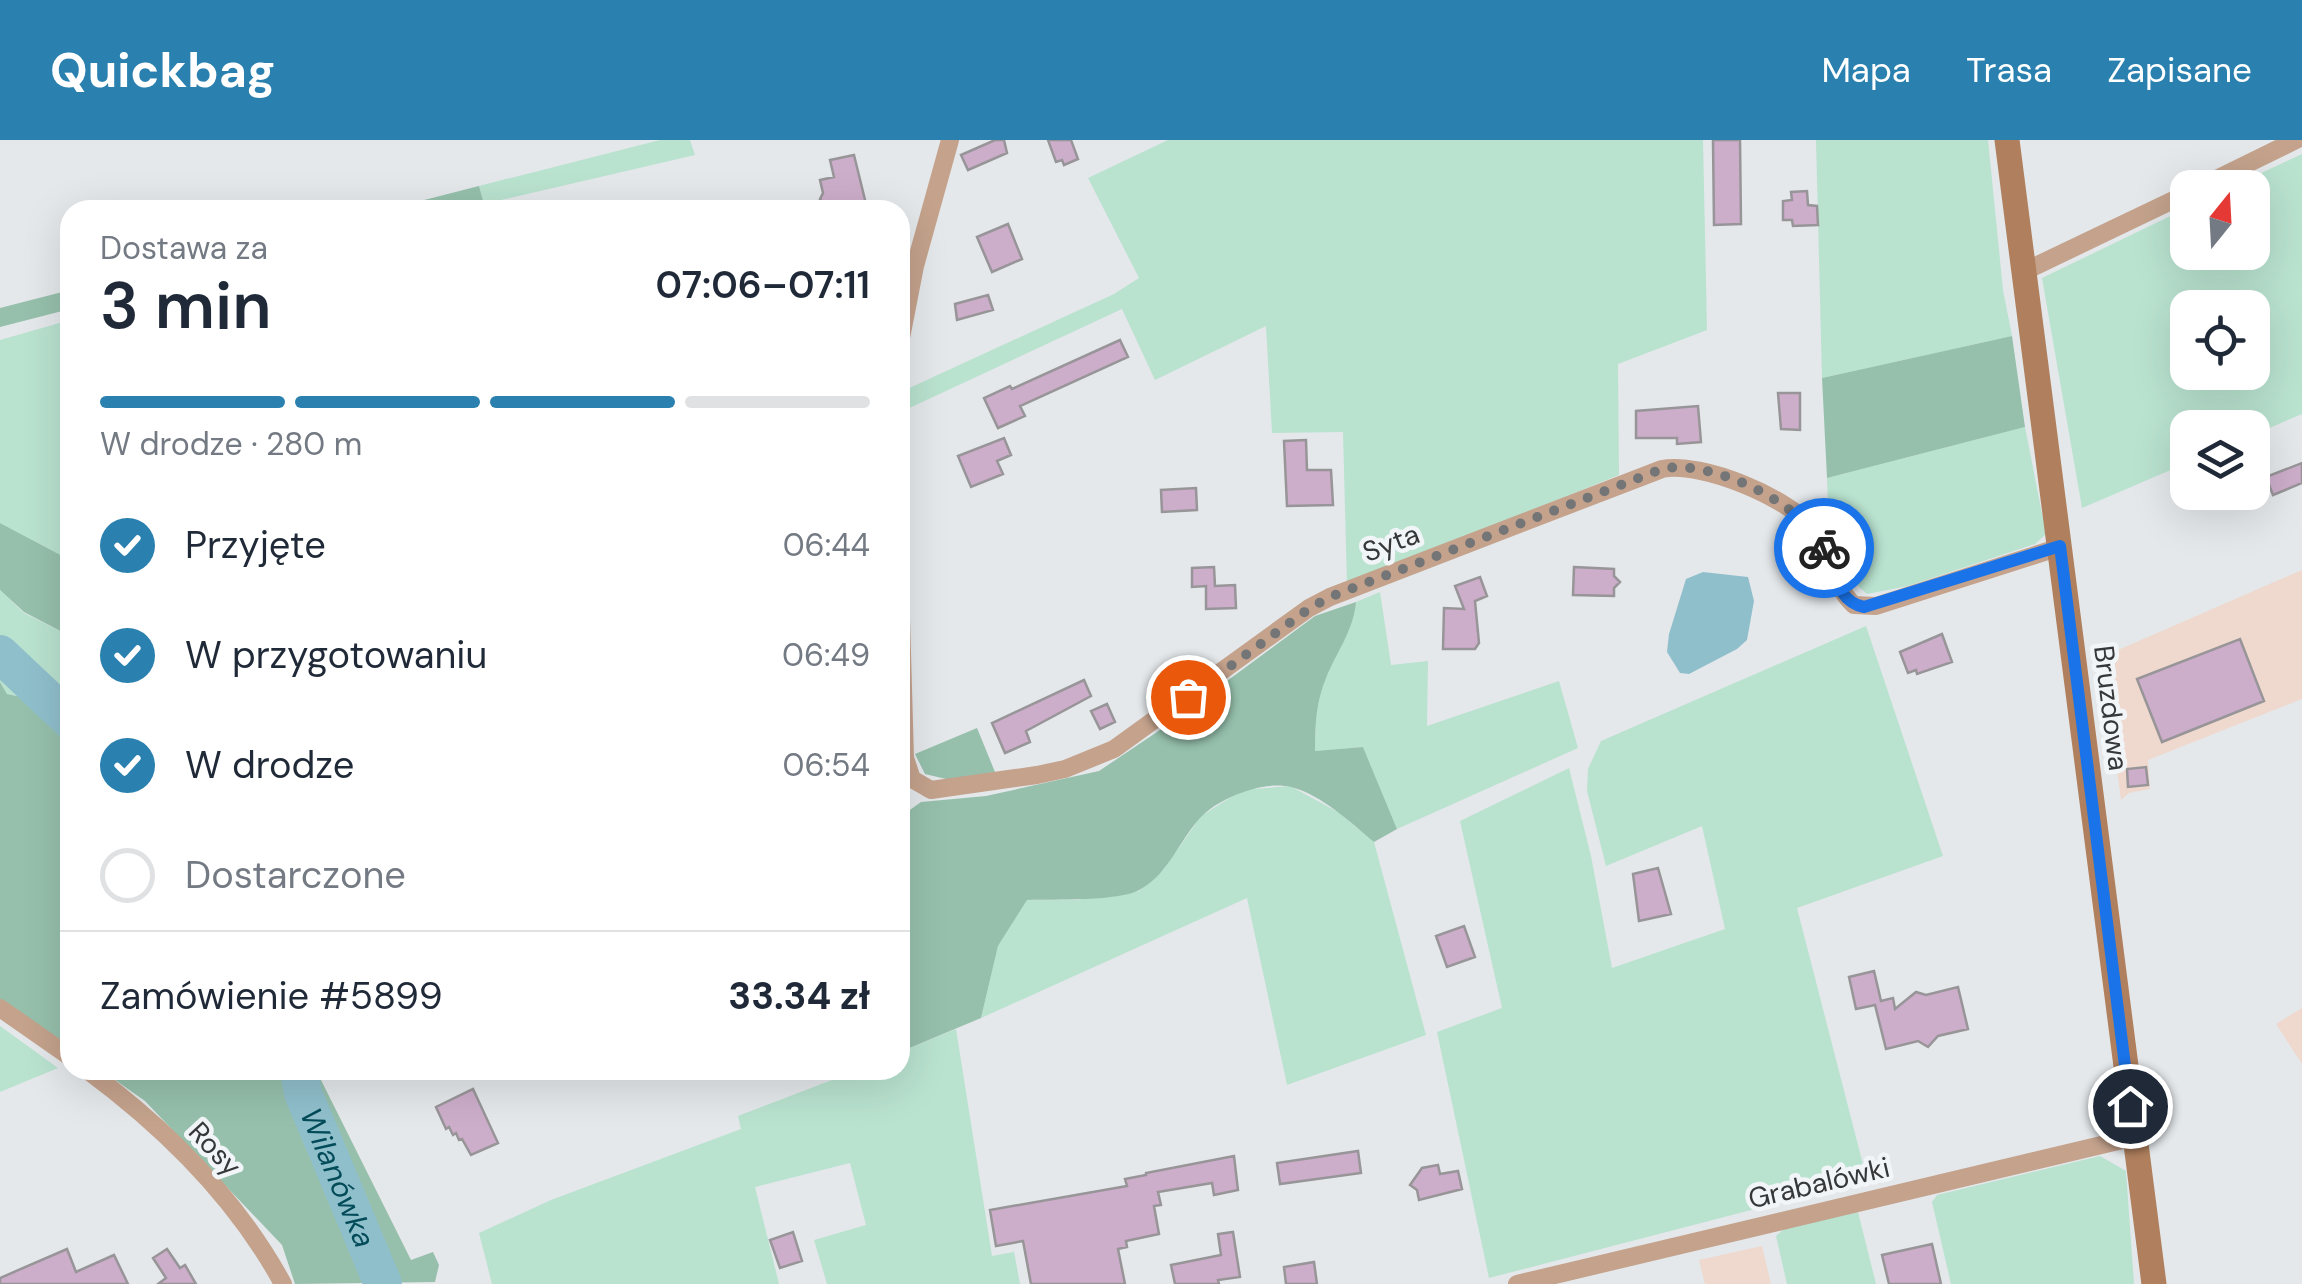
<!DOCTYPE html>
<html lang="pl">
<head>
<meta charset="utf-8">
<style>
	:root { --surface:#fff; --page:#f2f2f3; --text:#1f2937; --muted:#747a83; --line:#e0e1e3; --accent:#2a80af }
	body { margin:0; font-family:"DM Sans",sans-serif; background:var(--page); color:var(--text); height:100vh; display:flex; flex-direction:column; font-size:38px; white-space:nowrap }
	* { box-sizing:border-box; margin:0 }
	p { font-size:32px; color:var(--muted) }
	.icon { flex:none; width:55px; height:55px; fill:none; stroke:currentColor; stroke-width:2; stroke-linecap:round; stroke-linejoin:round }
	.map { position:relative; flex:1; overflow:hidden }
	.panel { position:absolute; left:60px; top:60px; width:850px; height:880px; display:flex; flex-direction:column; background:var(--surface); border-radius:30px; box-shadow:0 10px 40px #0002 }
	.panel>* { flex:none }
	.needle { width:65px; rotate:18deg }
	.fabs { position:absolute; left:2170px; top:30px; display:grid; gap:20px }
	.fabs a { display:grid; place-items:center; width:100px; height:100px; border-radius:20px; background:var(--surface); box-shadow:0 10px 40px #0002; font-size:50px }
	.pin { position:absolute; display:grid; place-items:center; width:85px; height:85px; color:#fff; margin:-42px; border:5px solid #fff; border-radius:50%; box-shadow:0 2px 10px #0007 }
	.courier { position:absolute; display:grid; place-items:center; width:100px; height:100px; margin:-50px; border:8px solid #1a73e8; border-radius:50%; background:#fff; color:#222; box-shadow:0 2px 12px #0007 }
	.overview em { font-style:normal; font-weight:600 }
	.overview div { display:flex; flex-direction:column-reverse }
	.overview { display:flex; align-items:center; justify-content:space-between; height:170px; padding:0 40px }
	h1 { font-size:65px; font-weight:600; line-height:75px }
	.bar { display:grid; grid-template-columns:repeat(4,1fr); gap:15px 10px; align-content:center; height:120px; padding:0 40px }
	.bar i { height:12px; border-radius:8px; background:var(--line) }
	.bar .current { background:var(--accent) }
	.bar p { grid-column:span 4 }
	.line { display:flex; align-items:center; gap:25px; padding:0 40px; border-top:2px solid var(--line) }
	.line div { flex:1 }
	ol { padding:0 40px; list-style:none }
	li { display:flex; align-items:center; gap:30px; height:110px }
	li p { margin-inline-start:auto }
	li .icon { padding:10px; border-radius:50%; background:var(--accent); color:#fff; stroke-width:4 }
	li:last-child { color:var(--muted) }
	li i { width:55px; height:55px; border:5px solid var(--line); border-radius:50% }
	header { display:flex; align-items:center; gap:60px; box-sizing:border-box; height:140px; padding:0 50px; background:var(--accent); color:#fff }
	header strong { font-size:48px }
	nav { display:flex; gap:55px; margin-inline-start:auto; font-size:35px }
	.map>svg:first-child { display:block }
	.industrial { fill:#efd8cd }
	.green { fill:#b9e2cf; fill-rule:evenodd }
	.forest { fill:#96c0ac }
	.water { fill:#90bfcc }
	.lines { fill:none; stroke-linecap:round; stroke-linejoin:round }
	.river { stroke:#90bfcc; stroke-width:38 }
	.building { fill:#ccadca; stroke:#989598; stroke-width:2.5 }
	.street { stroke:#c4a28c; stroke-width:18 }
	.secondary { stroke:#b0805e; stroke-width:25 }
	.done { stroke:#737577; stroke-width:10; stroke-dasharray:0 18 }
	.route { stroke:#1a73e8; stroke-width:12 }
	.labels { text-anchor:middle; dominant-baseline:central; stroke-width:9; stroke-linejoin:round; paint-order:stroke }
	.street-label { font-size:28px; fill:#363738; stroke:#f1f5f8 }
	.water-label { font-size:30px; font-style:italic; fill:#034b59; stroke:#f1f5f8 }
</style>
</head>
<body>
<header>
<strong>Quickbag</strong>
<nav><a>Mapa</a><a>Trasa</a><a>Zapisane</a></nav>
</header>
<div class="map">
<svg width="2302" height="1144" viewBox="0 0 2302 1144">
	<rect width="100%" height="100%" fill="#e4e8eb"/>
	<path class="industrial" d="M 2302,430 L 2302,559 L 2148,620 L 2150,649 L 2129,653 L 2121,660 L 2102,517 Z
		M 2302,868 L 2302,924 L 2276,884 Z
		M 1762,1106 L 1771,1144 L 1705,1144 L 1699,1120 Z"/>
	<path class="green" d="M 660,0 L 690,0 L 695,15 L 484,64 L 479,46 Z
		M 1168,0 L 1703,0 L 1707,190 L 1618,224 L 1619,335 L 1347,445 L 1343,292 L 1272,293 L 1266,186 L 1155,240 L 1122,169 L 905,270 L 905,250 L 1114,154 L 1139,138 L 1088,38 Z
		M 1816,0 L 1988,0 L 2003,150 L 2012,196 L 1822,238 Z
		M 2302,14 L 2302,274 L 2253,295 L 2252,288 L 2188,288 L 2187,323 L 2082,368 L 2042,138 L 2187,68 L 2188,112 L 2252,112 L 2252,48 L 2231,47 ZM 2188,168 L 2252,168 L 2252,232 L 2188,232 Z
		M 70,180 L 70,420 L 0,383 L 0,200 Z
		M 2025,287 L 2046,394 L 2035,404 L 1908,446 L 1867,454 C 1827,420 1829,388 1827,338 Z
		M 0,450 L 24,473 L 70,496 L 70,567 L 7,554 L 0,542 Z
		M 1380,452 L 1391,525 L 1428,521 L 1427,586 L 1559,541 L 1578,608 L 1397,689 L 1363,607 L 1315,611 C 1315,587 1316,565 1324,542 C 1334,514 1354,492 1356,462 Z
		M 1866,486 L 1943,716 L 1797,768 L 1867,1040 L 1489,1138 L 1437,892 L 1502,868 L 1460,681 L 1569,628 L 1591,716 L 1612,828 L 1725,789 L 1702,686 L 1606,726 L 1587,651 L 1588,629 L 1601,601 Z
		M 1290,646 L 1338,672 L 1374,702 L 1426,895 L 1287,945 L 1247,758 L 981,878 L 998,806 L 1027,760 L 1077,760 L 1139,751 L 1164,729 L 1201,676 L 1242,650 Z
		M 0,886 L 58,928 L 0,952 Z
		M 956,889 L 992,1116 L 1014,1112 L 1020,1144 L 827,1144 L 814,1100 L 866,1085 L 850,1023 L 755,1047 L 779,1144 L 492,1144 L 479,1093 L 551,1060 L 741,989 L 738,976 L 858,930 L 900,930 L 900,912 Z
		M 2100,1016 L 2126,1031 L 2134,1144 L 1951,1144 L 1932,1062 L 1937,1055 Z
		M 1858,1072 L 1876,1144 L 1787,1144 L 1776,1096 L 1785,1088 Z"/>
	<path class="forest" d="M 479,46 L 484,64 L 460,70 L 385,70 Z
		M 70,150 L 70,169 L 0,187 L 0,168 Z
		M 2012,196 L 2025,287 L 1827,338 L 1822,238 Z
		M 0,383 L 70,420 L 70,496 L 24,472 L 0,450 Z
		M 1356,462 C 1354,490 1336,513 1326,538 C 1316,562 1315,585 1315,611 L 1363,607 L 1397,689 L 1374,702 C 1350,682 1322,655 1291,647 C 1264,640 1218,658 1200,678 C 1179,701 1169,733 1141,749 C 1121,762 1052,759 1027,760 L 998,806 L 981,878 L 900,912 L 900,677 L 921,662 L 986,656 L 1099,631 L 1166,586 L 1315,476 Z
		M 0,542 L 7,554 L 70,567 L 70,908 L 0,859 Z
		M 977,588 L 995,632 L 950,640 L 925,634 L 915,614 Z
		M 101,930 L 316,930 L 411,1120 L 433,1112 L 439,1125 L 435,1142 L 295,1144 L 282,1105 L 145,961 Z"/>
	<path class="water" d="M 1703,432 L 1748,437 L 1754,461 L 1747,500 L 1737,509 L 1689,534 L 1680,533 L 1667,512 L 1669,494 L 1686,439 Z"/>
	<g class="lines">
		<g class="river">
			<path d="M 0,514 L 70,580"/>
			<path id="s1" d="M 299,930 L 303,953 L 383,1144"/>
		</g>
	</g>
	<path class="building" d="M 995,0 L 1004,0 L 1007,13 L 968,30 L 961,15 Z
		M 1048,0 L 1071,0 L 1078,19 L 1064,25 L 1062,20 L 1056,22 Z
		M 1713,0 L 1740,0 L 1741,84 L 1714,85 Z
		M 854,15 L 866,64 L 850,70 L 842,70 L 841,65 L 827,67 L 820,59 L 823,53 L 820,40 L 834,37 L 830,20 Z
		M 1807,51 L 1808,65 L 1817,66 L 1818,85 L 1793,86 L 1792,80 L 1783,80 L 1783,61 L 1792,60 L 1791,52 Z
		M 1008,84 L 1022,119 L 992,132 L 977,97 Z
		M 988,155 L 993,170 L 957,180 L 955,164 Z
		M 1120,200 L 1128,217 L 1020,266 L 1025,276 L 998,288 L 984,258 L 1010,246 L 1012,249 Z
		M 1778,253 L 1800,253 L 1800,290 L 1781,289 Z
		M 1698,266 L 1701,302 L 1677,304 L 1677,298 L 1636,298 L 1636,271 Z
		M 1004,298 L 1011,315 L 997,321 L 1003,334 L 971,347 L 958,316 Z
		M 1306,300 L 1307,330 L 1331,330 L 1333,365 L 1287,366 L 1284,301 Z
		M 2302,323 L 2302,343 L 2273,355 L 2266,337 Z
		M 1196,348 L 1197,370 L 1162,372 L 1161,350 Z
		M 1214,427 L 1215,446 L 1235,445 L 1236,468 L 1206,469 L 1206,446 L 1192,447 L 1192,428 Z
		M 1574,427 L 1614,429 L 1614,436 L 1620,442 L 1614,448 L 1614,456 L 1573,455 Z
		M 1480,437 L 1487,456 L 1475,461 L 1479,503 L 1475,509 L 1443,509 L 1444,468 L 1464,469 L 1455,446 Z
		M 1942,494 L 1952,522 L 1917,534 L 1916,530 L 1908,533 L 1900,512 Z
		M 2240,499 L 2264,561 L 2162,602 L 2137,539 Z
		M 1084,540 L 1091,556 L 1026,591 L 1030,602 L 1005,613 L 992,583 Z
		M 1107,564 L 1115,582 L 1100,589 L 1091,571 Z
		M 2146,627 L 2148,645 L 2128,647 L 2127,629 Z
		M 1658,728 L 1671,774 L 1639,781 L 1633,734 Z
		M 1464,786 L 1475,817 L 1447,827 L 1436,796 Z
		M 1874,831 L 1881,861 L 1893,858 L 1895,869 L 1916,852 L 1926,855 L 1958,847 L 1968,889 L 1938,896 L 1928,907 L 1918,901 L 1886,909 L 1875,865 L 1856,869 L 1849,837 Z
		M 473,949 L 498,1003 L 471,1015 L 462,999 L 459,1000 L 456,993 L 453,995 L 449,987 L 446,989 L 436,967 Z
		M 1358,1011 L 1361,1033 L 1280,1044 L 1277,1023 Z
		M 1234,1016 L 1238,1050 L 1214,1055 L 1212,1043 L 1158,1052 L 1161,1065 L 1154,1066 L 1159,1094 L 1126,1101 L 1127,1107 L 1118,1109 L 1125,1144 L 1031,1144 L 1023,1101 L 996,1106 L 990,1070 L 1127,1046 L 1125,1039 L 1146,1035 L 1146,1033 Z
		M 1438,1025 L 1440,1034 L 1458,1031 L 1462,1049 L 1419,1060 L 1417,1050 L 1410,1045 L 1422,1028 Z
		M 793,1092 L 802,1121 L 780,1128 L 770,1100 Z
		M 1233,1092 L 1240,1137 L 1218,1140 L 1219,1144 L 1175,1144 L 1171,1125 L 1221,1115 L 1218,1094 Z
		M 1932,1104 L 1941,1144 L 1889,1144 L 1882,1115 Z
		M 67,1109 L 76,1132 L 114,1115 L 128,1144 L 0,1144 L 0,1138 Z
		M 167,1109 L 180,1128 L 185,1125 L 196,1144 L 158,1144 L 166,1138 L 153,1118 Z
		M 1314,1122 L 1317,1144 L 1286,1144 L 1284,1127 Z"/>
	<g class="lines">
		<path class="street" d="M 2198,48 L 2296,0
			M 2023,132 L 2188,53
			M 900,203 L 915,126 L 950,0
			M 900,443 L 905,618 L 912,639 L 931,650 L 1037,635 L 1065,629 L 1114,609 L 1309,468 L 1330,457 L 1662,329 C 1701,321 1791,358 1815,391 C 1832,414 1832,445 1854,465 L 1876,466 L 2060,407
			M 0,868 L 70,917
			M 87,930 C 164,987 237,1059 283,1144
			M 1517,1144 L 2135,997"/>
		<path class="secondary" d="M 2007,0 L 2154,1144"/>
	</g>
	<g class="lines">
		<path class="done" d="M 1188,557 L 1310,468 L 1330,457 L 1662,329 C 1711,318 1803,364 1824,408"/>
		<path class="route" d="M 1824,408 C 1834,431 1837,462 1864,467 L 2060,406 L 2130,966"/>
	</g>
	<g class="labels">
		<g class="street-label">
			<text transform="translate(1391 403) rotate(-21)">Syta</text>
			<text transform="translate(2111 568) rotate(83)">Bruzdowa</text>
			<text transform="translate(215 1009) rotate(47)">Rosy</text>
			<text transform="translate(1819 1043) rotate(-13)">Grabalówki</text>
		</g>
		<g class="water-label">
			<text stroke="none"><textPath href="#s1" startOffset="115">Wilanówka</textPath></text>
		</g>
	</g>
</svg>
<div class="fabs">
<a><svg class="needle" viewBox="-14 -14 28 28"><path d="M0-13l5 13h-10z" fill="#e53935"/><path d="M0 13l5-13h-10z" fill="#747a83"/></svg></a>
<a><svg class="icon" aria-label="locate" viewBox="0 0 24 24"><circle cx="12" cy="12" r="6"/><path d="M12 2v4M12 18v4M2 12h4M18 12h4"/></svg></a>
<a><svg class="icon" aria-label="layers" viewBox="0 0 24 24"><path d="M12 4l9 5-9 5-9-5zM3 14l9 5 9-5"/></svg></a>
</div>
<div class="pin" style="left:1188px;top:557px;background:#ea580c"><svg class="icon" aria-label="bag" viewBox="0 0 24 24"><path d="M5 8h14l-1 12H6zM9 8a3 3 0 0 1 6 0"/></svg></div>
<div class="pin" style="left:2130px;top:966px;background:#1f2937"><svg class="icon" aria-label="home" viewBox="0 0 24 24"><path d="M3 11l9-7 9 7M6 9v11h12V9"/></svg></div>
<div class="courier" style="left:1824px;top:408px"><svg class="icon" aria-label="bike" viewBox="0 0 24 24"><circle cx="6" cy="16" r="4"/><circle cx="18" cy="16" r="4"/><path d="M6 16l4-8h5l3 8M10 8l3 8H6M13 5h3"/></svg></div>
<section class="panel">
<div class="overview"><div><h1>3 min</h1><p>Dostawa za</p></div><em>07:06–07:11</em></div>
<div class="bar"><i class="current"></i><i class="current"></i><i class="current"></i><i></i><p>W drodze · 280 m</p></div>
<ol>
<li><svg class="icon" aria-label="check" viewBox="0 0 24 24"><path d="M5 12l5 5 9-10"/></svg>Przyjęte<p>06:44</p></li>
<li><svg class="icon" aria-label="check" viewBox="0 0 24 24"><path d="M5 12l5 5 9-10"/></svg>W przygotowaniu<p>06:49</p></li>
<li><svg class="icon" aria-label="check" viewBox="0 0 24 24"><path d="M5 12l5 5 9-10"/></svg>W drodze<p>06:54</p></li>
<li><i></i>Dostarczone</li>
</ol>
<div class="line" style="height:130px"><div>Zamówienie #5899</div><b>33.34 zł</b></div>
</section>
</div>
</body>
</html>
